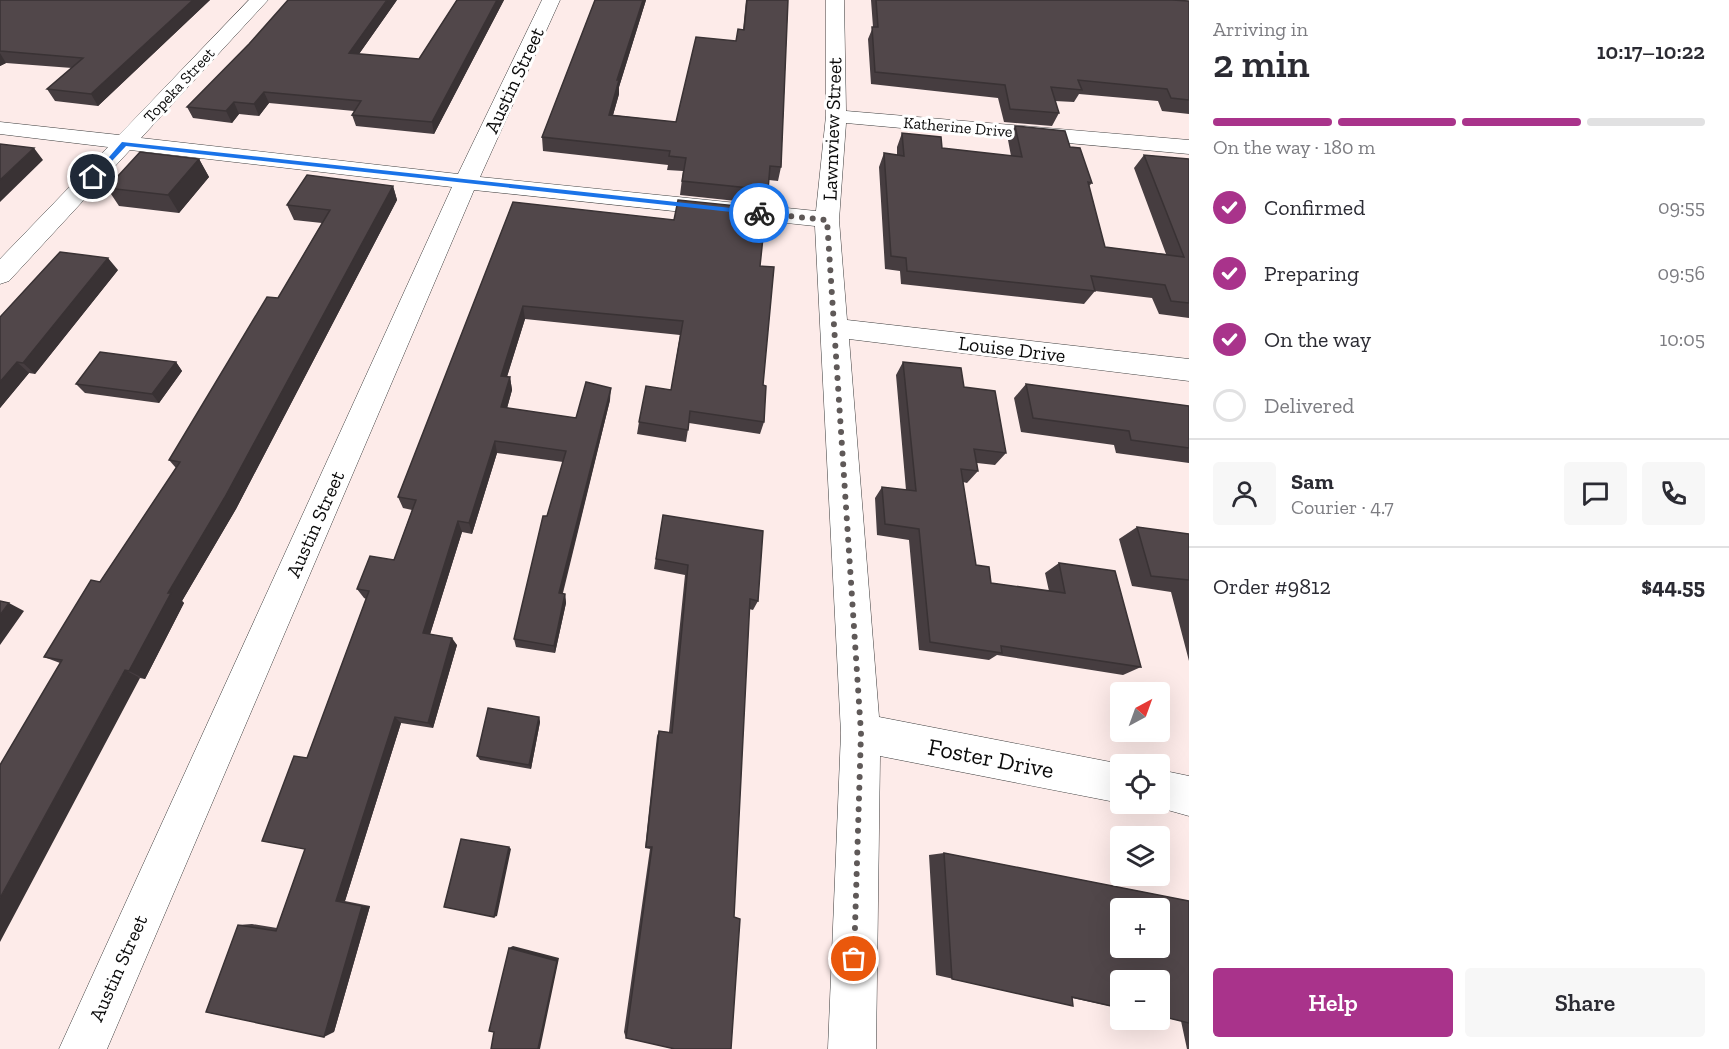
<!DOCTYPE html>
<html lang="en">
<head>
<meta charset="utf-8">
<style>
	:root { --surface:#fff; --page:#f7f7f7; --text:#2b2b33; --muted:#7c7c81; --line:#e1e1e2; --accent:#a9338b }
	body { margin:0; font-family:"Zilla Slab",serif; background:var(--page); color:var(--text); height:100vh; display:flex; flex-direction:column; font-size:22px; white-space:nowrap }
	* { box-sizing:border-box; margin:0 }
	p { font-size:20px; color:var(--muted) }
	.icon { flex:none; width:33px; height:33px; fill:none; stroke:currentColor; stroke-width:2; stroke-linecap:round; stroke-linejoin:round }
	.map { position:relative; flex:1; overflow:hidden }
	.details { display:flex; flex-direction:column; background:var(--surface); width:540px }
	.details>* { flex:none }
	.needle { width:39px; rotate:41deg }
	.buttons { position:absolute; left:1110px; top:682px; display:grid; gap:12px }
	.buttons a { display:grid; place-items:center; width:60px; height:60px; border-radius:6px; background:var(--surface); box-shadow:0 6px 24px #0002; font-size:30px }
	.pin { position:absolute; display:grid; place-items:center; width:51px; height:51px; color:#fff; margin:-26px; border:3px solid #fff; border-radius:50%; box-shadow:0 2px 6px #0007 }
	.courier { position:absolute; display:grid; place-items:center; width:60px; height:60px; margin:-30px; border:4px solid #1a73e8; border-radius:50%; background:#fff; color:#222; box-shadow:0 2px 8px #0007 }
	.head em { font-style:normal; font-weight:600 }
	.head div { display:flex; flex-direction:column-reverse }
	.head { display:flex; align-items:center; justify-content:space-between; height:102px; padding:0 24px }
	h1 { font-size:39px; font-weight:600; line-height:45px }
	.bar { display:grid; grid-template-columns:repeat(4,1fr); gap:9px 6px; align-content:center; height:72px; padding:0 24px }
	.bar i { height:8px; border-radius:4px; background:var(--line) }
	.bar .selected { background:var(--accent) }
	.bar p { grid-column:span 4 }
	.line { display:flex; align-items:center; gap:15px; padding:0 24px; border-top:2px solid var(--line) }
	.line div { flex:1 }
	.round { display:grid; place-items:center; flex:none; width:63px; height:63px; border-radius:6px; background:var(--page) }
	ol { padding:0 24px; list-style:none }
	li { display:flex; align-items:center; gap:18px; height:66px }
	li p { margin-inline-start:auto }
	li .icon { padding:6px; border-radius:50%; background:var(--accent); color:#fff; stroke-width:4 }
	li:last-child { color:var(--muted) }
	li i { width:33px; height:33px; border:3px solid var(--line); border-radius:50% }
	.action { display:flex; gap:12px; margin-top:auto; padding:12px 24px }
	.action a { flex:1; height:69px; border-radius:6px; background:var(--accent); color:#fff; font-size:24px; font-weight:600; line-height:69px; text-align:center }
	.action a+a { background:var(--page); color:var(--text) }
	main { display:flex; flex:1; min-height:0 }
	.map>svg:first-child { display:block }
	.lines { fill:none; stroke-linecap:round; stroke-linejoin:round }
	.street-casing { stroke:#3d3d3d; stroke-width:1 }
	.street { fill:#fff; fill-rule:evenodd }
	.wall { fill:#463d40 }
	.shaded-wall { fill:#393234 }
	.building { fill:#51474a; stroke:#393234; stroke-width:1.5; fill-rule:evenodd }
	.route { fill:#1a73e8 }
	.done { stroke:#5f5958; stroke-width:6; stroke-dasharray:0 10.8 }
	.labels { text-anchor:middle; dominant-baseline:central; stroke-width:6; stroke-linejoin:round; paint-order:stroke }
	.far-street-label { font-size:16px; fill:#0a0a0a; stroke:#fff }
	.street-label { font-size:20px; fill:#0a0a0a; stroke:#fff }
	.near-street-label { font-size:24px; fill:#0a0a0a; stroke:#fff }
</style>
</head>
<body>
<main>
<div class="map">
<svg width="1189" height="1049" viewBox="0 0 1189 1049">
	<rect width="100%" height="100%" fill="#fdebe9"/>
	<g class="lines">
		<g class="street-casing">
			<path id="street" d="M 249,0 L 268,0 L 141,138 L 458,174 L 542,0 L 560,0 L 480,177 L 816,211 L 826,116 L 826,0 L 844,0 L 846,111 L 1189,140 L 1189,154 L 846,123 L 839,220 L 847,320 L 1189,359 L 1189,381 L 849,339 L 879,717 L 1126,765 L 1120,765 L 1120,803 L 880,756 L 876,1049 L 828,1049 L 841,733 L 815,226 L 474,190 L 107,1049 L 59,1049 L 452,187 L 130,150 L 9,281 L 0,284 L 0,259 L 108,147 L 0,134 L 0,122 L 119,135 Z
				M 1160,770 L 1189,776 L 1189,816 L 1146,804 L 1160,804 Z"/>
		</g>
		<use href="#street" class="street"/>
	</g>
	<path class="wall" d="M 0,0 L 210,0 L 98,106 L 55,101 L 47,89 L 72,68 L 6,63 L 0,66 Z
		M 397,0 L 359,54 L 419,59 L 457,0 L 504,0 L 434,134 L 356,126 L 352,115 L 354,111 L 269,103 L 259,116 L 239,114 L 232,123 L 193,118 L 187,107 Z
		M 595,0 L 646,0 L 619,87 L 619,94 L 613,115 L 676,122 L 736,41 L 743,30 L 746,0 L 788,0 L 781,167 L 778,181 L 769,180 L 768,190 L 764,204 L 680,195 L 683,171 L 667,170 L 668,165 L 543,151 L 542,137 Z
		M 871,0 L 1172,0 L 1189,1 L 1189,114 L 1162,111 L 1158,101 L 1079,94 L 1074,102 L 1055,101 L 1059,113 L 1052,126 L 1004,122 L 998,98 L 871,84 L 868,39 L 873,27 Z
		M 1015,126 L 1070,147 L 1092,183 L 1089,186 L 1105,247 L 1166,254 L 1134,168 L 1144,155 L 1189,159 L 1189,318 L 1159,314 L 1152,298 L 1095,291 L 1084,304 L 901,284 L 900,271 L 885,269 L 879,167 L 884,153 L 897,155 L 897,147 L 902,133 L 942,148 L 1011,156 L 1008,140 Z
		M 199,159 L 209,177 L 179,213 L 119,206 L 107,188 Z
		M 393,186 L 397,200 L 236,509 L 182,601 L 184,603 L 145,679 L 60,663 L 44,657 L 100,582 L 176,468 L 169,460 L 278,298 L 322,223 L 294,220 L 287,205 Z
		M 513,202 L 760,266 L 764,422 L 760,434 L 689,423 L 686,442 L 637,434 L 639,422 L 671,390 L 680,335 L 525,319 L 507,377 L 510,377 L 512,390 L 507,408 L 576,418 L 610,400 L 563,593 L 565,594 L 566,603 L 555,653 L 516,647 L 514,639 L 563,462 L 497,453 L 472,534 L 462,532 L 430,634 L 457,645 L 433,728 L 401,723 L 345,901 L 370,906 L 334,1032 L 238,925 L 252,924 L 277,928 L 305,849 L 307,758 L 366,599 L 364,598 L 357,589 L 394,560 L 412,510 L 403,508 L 398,497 Z
		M 118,270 L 35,374 L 29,373 L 0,408 L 0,317 Z
		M 176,362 L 182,371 L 159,403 L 85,393 L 76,384 Z
		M 903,362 L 964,387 L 1006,453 L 995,465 L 977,463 L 978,471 L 967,483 L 963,482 L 976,565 L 991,583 L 1049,591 L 1045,573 L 1059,563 L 1141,667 L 1123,675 L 997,655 L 989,660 L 919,650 L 909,540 L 877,535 L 875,498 L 882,487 L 906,490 L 896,375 Z
		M 1026,384 L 1189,406 L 1189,463 L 1116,453 L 1114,445 L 1021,432 L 1014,398 Z
		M 663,515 L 758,601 L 753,610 L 749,609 L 626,1038 L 624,1032 L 650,849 L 645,848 L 657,736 L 659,731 L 669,732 L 685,575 L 654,569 Z
		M 1137,527 L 1189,534 L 1189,661 L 1171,592 L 1132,586 L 1119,539 Z
		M 539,717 L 540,722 L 531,769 L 480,760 L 477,756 Z
		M 944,853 L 1189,901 L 1189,1049 L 1187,1049 L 1181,1021 L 1072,998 L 1073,1006 L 936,975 L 929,855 Z"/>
	<path class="shaded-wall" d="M 193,0 L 210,0 L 98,106 L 91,94 Z
		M 387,0 L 397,0 L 352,64 L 349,53 Z
		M 497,0 L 504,0 L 434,134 L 432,122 Z
		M 643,0 L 646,0 L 619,87 L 619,94 L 609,129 L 609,115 L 617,80 Z
		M 0,53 L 6,63 L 0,66 Z
		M 264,92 L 269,103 L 259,116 L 254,104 Z
		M 234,102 L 239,114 L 232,123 L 226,111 Z
		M 34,148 L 43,160 L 0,202 L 0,180 Z
		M 199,159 L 209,177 L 179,213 L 168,195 Z
		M 393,186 L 397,200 L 236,509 L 182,601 L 184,603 L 145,679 L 129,671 L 168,593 Z
		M 108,258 L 118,270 L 35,374 L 23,363 Z
		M 523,306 L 525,319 L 503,389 L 501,376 Z
		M 17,362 L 29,373 L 0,408 L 0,382 Z
		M 176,362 L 182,371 L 159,403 L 152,394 Z
		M 510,377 L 512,390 L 504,419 L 501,407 Z
		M 611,388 L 610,400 L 560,602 L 559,593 Z
		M 495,441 L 497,453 L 472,534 L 469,523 Z
		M 458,521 L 462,532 L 428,641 L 423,633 Z
		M 565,594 L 566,603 L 555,653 L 554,646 Z
		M 9,603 L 24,611 L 0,645 L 0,615 Z
		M 452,638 L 457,645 L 433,728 L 428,723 Z
		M 125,670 L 140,678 L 0,942 L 0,898 Z
		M 395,717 L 401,723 L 345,901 L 336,901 Z
		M 539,717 L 540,722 L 531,769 L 529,765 Z
		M 509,847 L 511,849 L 497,916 L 494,917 Z
		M 362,906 L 370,906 L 334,1032 L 324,1037 Z
		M 513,946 L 559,958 L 540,1049 L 538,1049 L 509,948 Z"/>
	<path class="building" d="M 0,0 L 193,0 L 91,94 L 47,89 L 83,58 L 0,51 Z
		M 288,0 L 387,0 L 349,53 L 419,59 L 457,0 L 497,0 L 432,122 L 352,115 L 361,101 L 264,92 L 254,104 L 234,102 L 226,111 L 187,107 L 249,44 Z
		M 595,0 L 643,0 L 617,80 L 619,80 L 609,115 L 676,122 L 696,37 L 736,41 L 738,29 L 744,30 L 747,0 L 788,0 L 781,167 L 770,166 L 768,190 L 682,181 L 686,158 L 669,156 L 670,151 L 542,137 Z
		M 876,0 L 1172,0 L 1189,1 L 1189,100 L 1171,98 L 1167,89 L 1078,80 L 1082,90 L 1051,87 L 1059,113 L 1010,109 L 1005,85 L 875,72 L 872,27 L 878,27 Z
		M 1015,126 L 1065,131 L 1070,147 L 1080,148 L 1092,183 L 1088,182 L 1105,247 L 1184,257 L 1144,155 L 1189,159 L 1189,303 L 1171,301 L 1165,285 L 1091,276 L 1095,291 L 907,271 L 906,258 L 891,256 L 884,153 L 904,156 L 902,133 L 941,137 L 942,148 L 1022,157 Z
		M 0,144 L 34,148 L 0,180 Z
		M 140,152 L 199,159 L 168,195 L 107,188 Z
		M 307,175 L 393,186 L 225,497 L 168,593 L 171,593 L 129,671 L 125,670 L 0,898 L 0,765 L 62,660 L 44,657 L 91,580 L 100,582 L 180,462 L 169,460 L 267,297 L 278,298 L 330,210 L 287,205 Z
		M 678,200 L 766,209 L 760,266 L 774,267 L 763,385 L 766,386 L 764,422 L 690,411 L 688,430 L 639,422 L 646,386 L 671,390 L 683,321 L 523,306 L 501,376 L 510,377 L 501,407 L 576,418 L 586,382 L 611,388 L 559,593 L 565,594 L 554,646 L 514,639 L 543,516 L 547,516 L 566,451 L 495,441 L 469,523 L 458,521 L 423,633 L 452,638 L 428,723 L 395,717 L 336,901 L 362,906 L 324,1037 L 206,1012 L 238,925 L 276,931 L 305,849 L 262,841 L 294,756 L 307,758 L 369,591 L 357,589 L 370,556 L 394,560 L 416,500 L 398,497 L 513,202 L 674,220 Z
		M 60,252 L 108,258 L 23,363 L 17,362 L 0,382 L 0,317 Z
		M 100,352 L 176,362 L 152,394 L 76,384 Z
		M 903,362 L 961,368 L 964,387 L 995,391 L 1006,453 L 974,449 L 978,471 L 961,469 L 976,565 L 989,567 L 991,583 L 1065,593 L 1059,563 L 1115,571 L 1141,667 L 1001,646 L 1002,653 L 930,642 L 919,529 L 885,524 L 882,487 L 916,491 Z
		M 1026,384 L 1189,406 L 1189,448 L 1131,440 L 1129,431 L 1033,418 Z
		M 663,515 L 763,531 L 758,601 L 750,599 L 734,917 L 740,919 L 731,1049 L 675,1049 L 626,1038 L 652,847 L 646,847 L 659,731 L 672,733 L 688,565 L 656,559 Z
		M 1137,527 L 1189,534 L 1189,580 L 1151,576 Z
		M 0,601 L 9,603 L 0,615 Z
		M 488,708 L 539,717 L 529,765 L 477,756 Z
		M 461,839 L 509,847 L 494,917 L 444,907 Z
		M 944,853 L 1189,901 L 1189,1023 L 1160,1016 L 1160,981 L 1120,981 L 1120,1008 L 1072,997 L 1073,1006 L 952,979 ZM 1120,909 L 1160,909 L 1160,948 L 1120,948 Z
		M 509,948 L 557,961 L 538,1049 L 491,1049 L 494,1032 L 489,1031 Z"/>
	<path class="route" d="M 122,142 L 759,211 L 762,213 L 759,215 L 126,146 L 96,178 L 91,178 Z"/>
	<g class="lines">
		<path class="done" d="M 759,213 L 827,220 L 861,733 L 854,959"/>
	</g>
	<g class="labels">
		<g class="far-street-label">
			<text transform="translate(179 85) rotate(-47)">Topeka Street</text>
			<text transform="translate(958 127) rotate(5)">Katherine Drive</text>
		</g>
		<g class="street-label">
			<text transform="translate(514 80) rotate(-65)">Austin Street</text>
			<text transform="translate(832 129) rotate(-88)">Lawnview Street</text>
			<text transform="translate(1012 349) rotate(7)">Louise Drive</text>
			<text transform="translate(315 524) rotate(-66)">Austin Street</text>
			<text transform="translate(118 968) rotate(-66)">Austin Street</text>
		</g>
		<g class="near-street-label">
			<text transform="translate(991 758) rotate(11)">Foster Drive</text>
		</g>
	</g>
</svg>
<div class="buttons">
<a><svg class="needle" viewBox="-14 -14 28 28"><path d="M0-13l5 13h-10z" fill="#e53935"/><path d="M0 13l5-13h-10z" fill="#7c7c81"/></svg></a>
<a><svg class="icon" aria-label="locate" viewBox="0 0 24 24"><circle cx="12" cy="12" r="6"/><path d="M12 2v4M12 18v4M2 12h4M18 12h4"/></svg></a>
<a><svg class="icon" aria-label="layers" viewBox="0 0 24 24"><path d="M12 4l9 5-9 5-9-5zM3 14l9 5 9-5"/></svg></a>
<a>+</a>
<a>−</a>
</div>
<div class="pin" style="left:854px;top:959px;background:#ea580c"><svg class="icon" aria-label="bag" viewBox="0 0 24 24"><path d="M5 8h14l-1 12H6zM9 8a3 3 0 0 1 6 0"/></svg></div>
<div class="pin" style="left:93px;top:177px;background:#1f2937"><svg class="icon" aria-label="home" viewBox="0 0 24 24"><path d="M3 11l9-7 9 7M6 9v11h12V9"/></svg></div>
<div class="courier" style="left:759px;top:213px"><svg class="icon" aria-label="bike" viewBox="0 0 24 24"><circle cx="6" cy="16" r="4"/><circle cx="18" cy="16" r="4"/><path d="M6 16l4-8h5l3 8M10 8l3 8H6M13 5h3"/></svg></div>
</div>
<section class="details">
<div class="head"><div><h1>2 min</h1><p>Arriving in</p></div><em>10:17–10:22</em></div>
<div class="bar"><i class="selected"></i><i class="selected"></i><i class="selected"></i><i></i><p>On the way · 180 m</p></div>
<ol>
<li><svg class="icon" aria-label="check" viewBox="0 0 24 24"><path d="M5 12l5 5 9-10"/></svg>Confirmed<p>09:55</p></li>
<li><svg class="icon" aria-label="check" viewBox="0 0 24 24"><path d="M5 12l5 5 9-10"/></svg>Preparing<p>09:56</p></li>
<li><svg class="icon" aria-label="check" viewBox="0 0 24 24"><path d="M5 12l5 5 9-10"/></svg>On the way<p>10:05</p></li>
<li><i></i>Delivered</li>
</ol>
<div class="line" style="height:108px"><a class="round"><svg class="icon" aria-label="person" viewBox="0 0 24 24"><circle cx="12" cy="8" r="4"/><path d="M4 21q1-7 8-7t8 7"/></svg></a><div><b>Sam</b><p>Courier · 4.7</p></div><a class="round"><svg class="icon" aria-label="chat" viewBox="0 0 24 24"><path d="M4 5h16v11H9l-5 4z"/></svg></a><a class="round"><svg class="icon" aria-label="phone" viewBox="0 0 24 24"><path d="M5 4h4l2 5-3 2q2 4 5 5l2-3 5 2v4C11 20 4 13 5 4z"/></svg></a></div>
<div class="line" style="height:78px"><div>Order #9812</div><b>$44.55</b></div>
<div class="action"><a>Help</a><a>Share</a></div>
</section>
</main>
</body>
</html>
